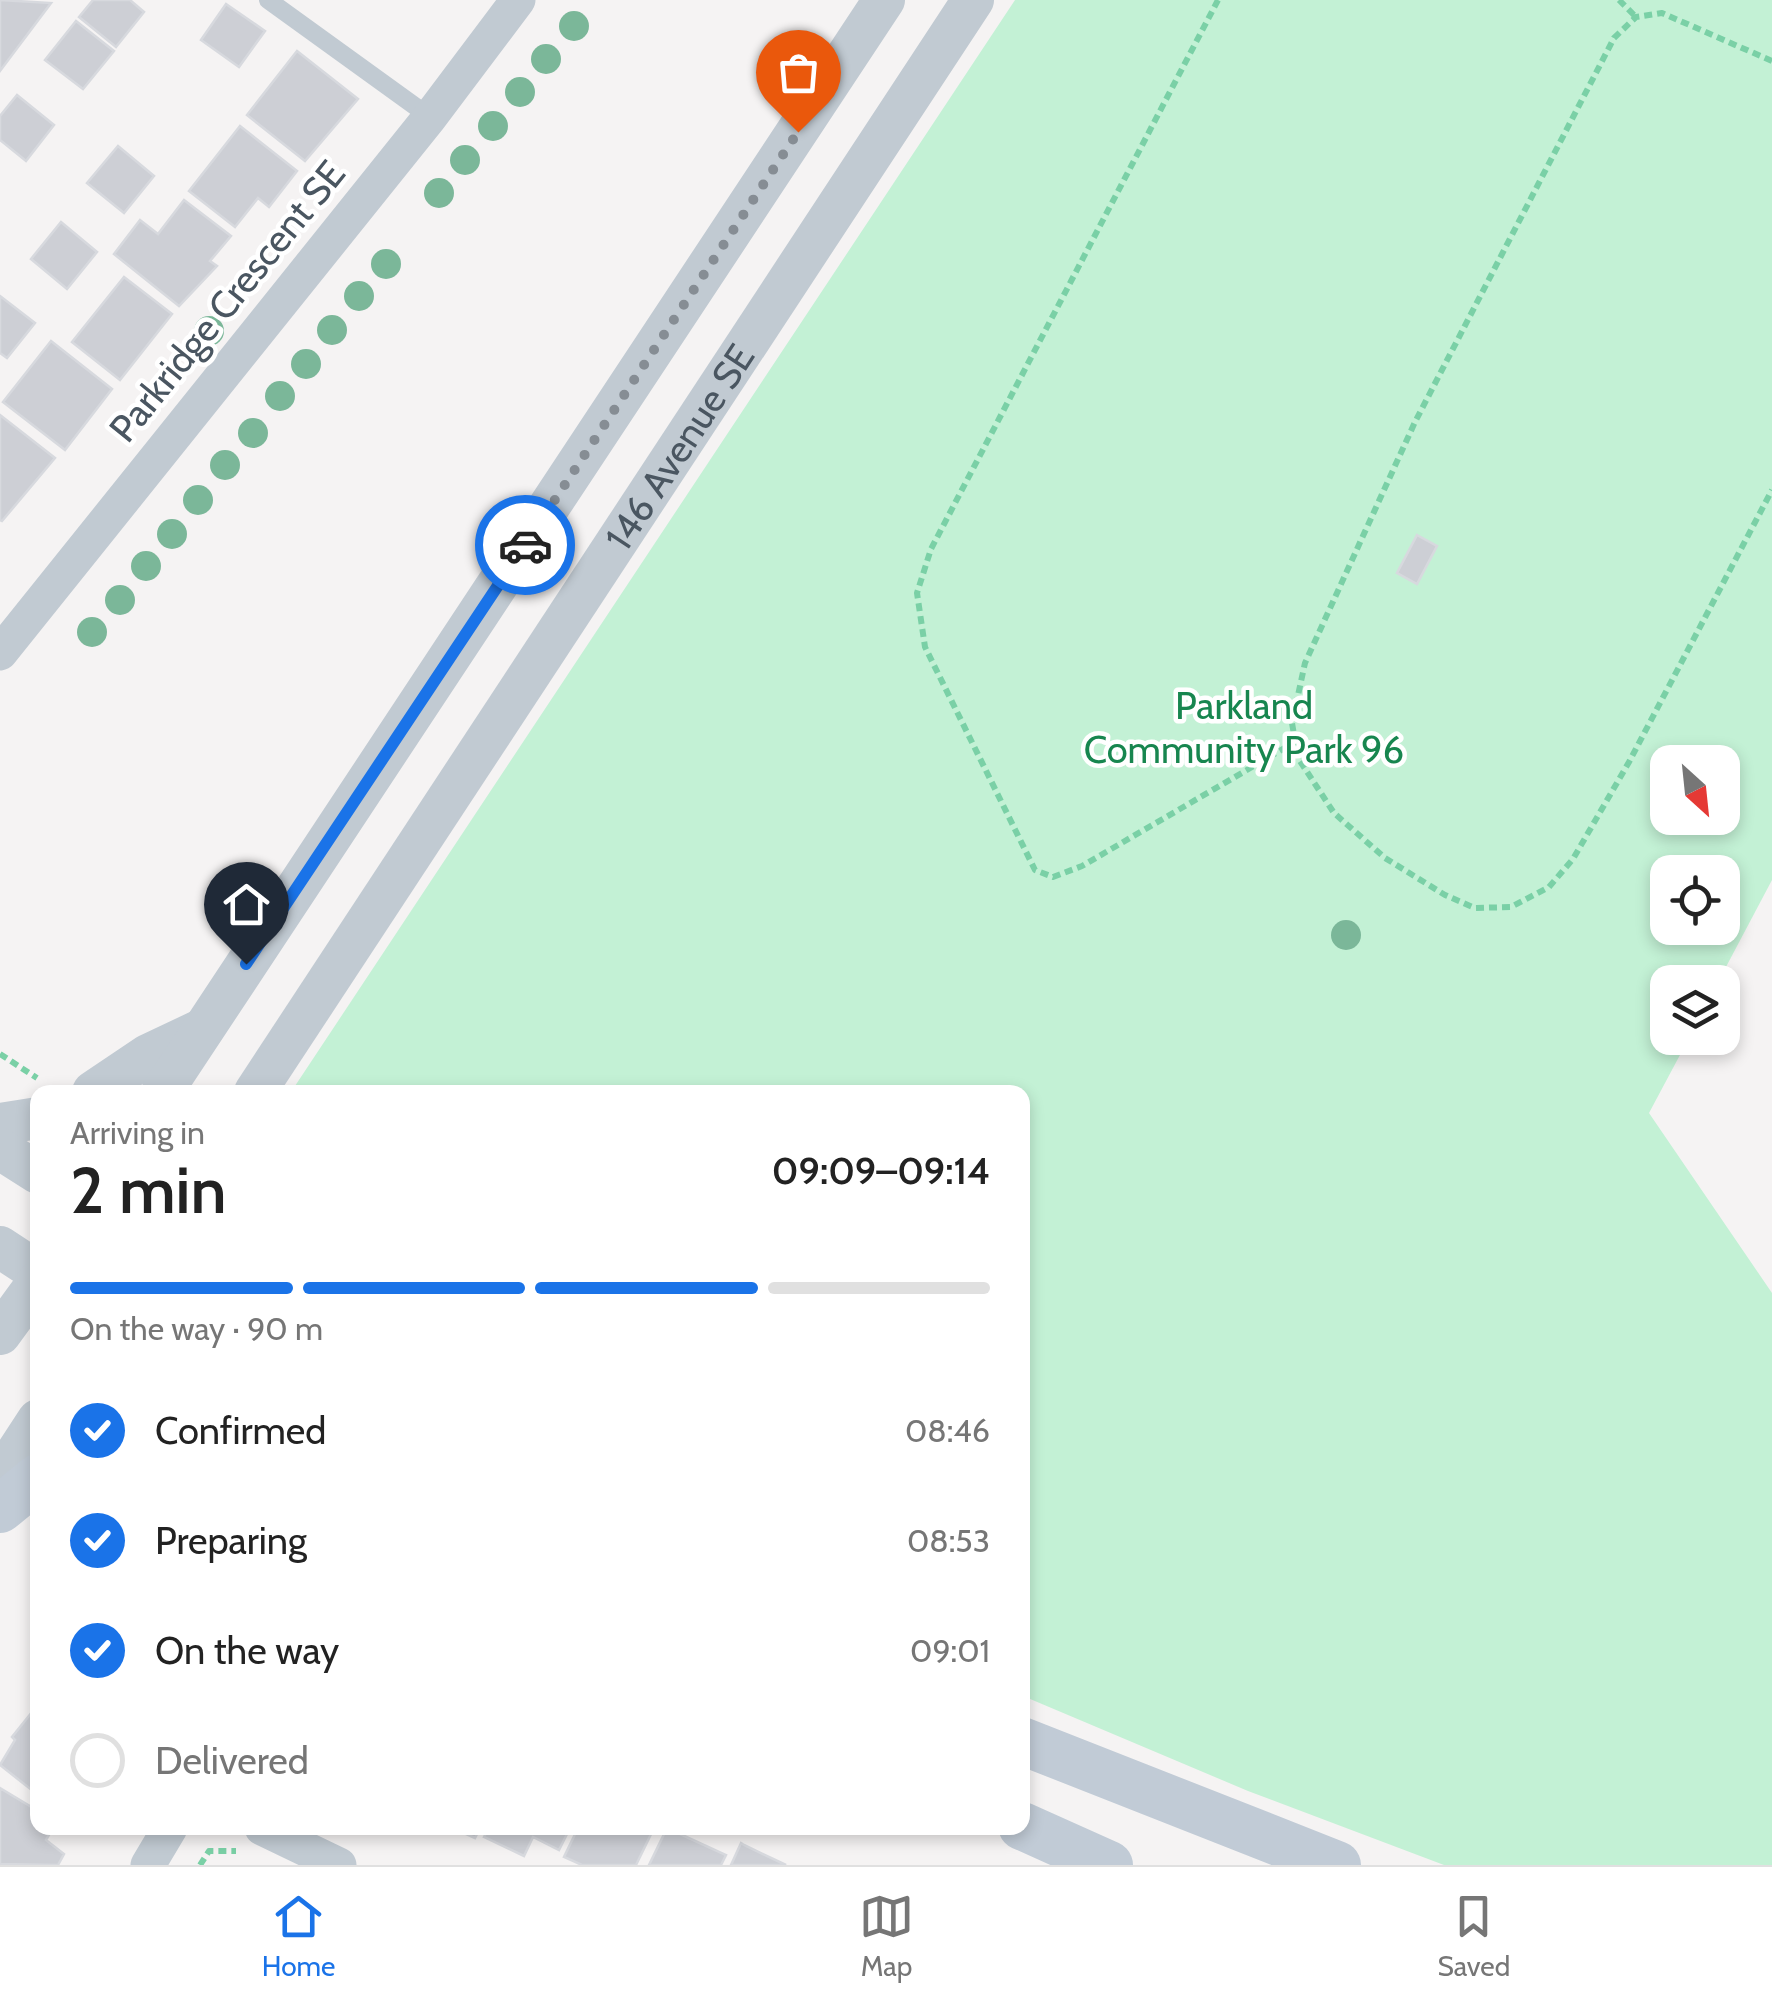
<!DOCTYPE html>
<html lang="en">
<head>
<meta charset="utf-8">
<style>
	:root { --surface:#fff; --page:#f2f2f2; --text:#222; --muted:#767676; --line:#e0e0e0; --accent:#1a73e8 }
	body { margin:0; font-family:Cabin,sans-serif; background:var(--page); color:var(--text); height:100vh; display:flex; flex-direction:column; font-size:38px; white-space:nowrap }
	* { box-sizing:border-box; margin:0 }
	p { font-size:32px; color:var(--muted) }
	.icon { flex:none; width:55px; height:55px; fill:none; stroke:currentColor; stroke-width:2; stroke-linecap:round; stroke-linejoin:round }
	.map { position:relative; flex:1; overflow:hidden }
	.drawer { position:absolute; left:30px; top:1085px; width:1000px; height:750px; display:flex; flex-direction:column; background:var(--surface); border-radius:20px; box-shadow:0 5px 15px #0003 }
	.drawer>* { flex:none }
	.needle { width:65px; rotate:153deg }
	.controls { position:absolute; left:1650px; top:745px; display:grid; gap:20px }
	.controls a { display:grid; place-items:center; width:90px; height:90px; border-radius:20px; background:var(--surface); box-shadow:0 5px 15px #0003; font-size:50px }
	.pin { position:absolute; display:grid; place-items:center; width:85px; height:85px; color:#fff; margin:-102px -42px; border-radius:50% 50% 50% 0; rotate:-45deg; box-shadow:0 0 10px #0007 }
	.pin .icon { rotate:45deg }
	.courier { position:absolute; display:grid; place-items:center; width:100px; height:100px; margin:-50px; border:8px solid #1a73e8; border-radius:50%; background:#fff; color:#222; box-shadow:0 2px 12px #0007 }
	.head em { font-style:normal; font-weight:600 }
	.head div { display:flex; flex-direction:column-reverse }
	.head { display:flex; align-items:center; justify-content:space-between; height:170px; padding:0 40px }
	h1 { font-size:65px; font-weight:600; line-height:75px }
	.bar { display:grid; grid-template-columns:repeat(4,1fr); gap:15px 10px; align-content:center; height:120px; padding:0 40px }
	.bar i { height:12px; border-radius:8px; background:var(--line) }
	.bar .active { background:var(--accent) }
	.bar p { grid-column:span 4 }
	ol { padding:0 40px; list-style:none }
	li { display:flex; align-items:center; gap:30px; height:110px }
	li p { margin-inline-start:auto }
	li .icon { padding:10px; border-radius:50%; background:var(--accent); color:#fff; stroke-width:4 }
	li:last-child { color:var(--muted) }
	li i { width:55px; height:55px; border:5px solid var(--line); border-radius:50% }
	.dock { display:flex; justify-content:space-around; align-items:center; height:140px; border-top:2px solid var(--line); background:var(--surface); font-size:28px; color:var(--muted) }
	.dock a { display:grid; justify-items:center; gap:5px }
	.dock .active { color:var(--accent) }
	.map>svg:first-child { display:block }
	.green { fill:#c3f1d5; fill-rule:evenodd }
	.building { fill:#cdcfd5; stroke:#d7d9de; stroke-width:2.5 }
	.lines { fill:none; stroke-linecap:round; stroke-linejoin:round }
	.path { stroke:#7ad0a6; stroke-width:6; stroke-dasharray:8 5; stroke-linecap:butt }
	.service { stroke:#c1cad2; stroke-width:18 }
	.minor { stroke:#c1cad2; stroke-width:35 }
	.tertiary { stroke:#c1cad2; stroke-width:42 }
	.secondary { stroke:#c1cbd6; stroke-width:48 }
	.tree { fill:#7bb799 }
	.done { stroke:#868d94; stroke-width:10; stroke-dasharray:0 18 }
	.route { stroke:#1a73e8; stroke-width:12 }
	.labels { text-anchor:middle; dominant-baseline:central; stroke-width:9; stroke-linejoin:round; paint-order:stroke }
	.street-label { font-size:38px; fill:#4a5661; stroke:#fff }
	.park-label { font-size:38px; fill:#17864f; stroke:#fff }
</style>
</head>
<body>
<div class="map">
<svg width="1772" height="1865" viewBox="0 0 1772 1865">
	<rect width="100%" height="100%" fill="#f5f3f3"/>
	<path class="green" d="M 1015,0 L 1772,0 L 1772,880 L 1718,982 L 1668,982 L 1668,1038 L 1689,1038 L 1649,1113 L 1772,1293 L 1772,1865 L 1444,1865 L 1248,1791 L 1023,1696 L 1022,1092 L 291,1092 ZM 1668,762 L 1722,762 L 1722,818 L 1668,818 ZM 1668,872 L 1722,872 L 1722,928 L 1668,928 Z"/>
	<path class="building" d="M 0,0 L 51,3 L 0,71 Z
		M 93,0 L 130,0 L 144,12 L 116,47 L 79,17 Z
		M 226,4 L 265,31 L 239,67 L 201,40 Z
		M 76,21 L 114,51 L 83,89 L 45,60 Z
		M 297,51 L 358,99 L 305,161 L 247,115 Z
		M 17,95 L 54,125 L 26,161 L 0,140 L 0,116 Z
		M 240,126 L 297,171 L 269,207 L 258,198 L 235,227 L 189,191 Z
		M 118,146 L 154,176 L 124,213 L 87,183 Z
		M 184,200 L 231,236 L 210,261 L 217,266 L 179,306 L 114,254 L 140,220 L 158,234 Z
		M 61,222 L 97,252 L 67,289 L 31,259 Z
		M 124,277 L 172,314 L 120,380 L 72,342 Z
		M 0,296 L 35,323 L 7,358 L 0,353 Z
		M 51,341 L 112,389 L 65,450 L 3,402 Z
		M 0,415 L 55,458 L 2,521 L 0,520 Z
		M 1417,535 L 1437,546 L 1417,584 L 1397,573 Z
		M 36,1707 L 38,1708 L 38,1795 L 0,1765 L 15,1740 L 12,1737 Z
		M 0,1788 L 38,1811 L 38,1828 L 53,1828 L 46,1840 L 64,1854 L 58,1865 L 0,1864 Z
		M 453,1828 L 480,1828 L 475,1838 Z
		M 489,1828 L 570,1828 L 559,1850 L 533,1837 L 524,1856 L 484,1837 Z
		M 578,1828 L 654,1828 L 636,1865 L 582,1865 L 564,1857 Z
		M 667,1828 L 726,1855 L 721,1865 L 649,1865 Z
		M 741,1843 L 744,1845 L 786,1865 L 731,1865 Z"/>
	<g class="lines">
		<path class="path" d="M 1218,0 L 931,549 L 917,593 L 925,647 L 1035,870 L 1053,877 L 1082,866 L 1295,742
			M 1619,0 L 1636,17
			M 1772,61 L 1662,13 L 1636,17 L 1614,38 L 1415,422 L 1305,663 L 1292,723 L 1298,758 L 1334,813 L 1385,858 L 1445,895 L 1475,908 L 1511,907 L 1549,887 L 1573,859 L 1629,762 L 1772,490
			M 0,1054 L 37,1078
			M 200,1865 L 209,1851 L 236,1851"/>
		<path class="service" d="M 268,0 L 430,117"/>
		<path class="minor" d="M 0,653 L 430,117 L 518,0
			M 262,1828 L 339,1865
			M 148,1865 L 170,1828"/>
		<g class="tertiary">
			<path d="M 93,1092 L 148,1055 L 203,1029"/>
			<path d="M 162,1092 L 884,0"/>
			<path id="s1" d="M 255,1092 L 973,0"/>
			<path d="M 0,1124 L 38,1118"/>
			<path d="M 0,1149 L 38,1173"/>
			<path d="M 0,1247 L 38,1272"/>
			<path d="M 0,1334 L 38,1282"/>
			<path d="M 0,1478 L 38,1420"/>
		</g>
		<path class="secondary" d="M 0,1509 L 38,1478
			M 1022,1741 L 1337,1865
			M 1022,1826 L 1109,1865"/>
	</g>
	<g class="tree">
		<circle cx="574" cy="26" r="15"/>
		<circle cx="546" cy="59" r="15"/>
		<circle cx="520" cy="92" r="15"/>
		<circle cx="493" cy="126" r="15"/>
		<circle cx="465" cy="160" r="15"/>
		<circle cx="439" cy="193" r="15"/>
		<circle cx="386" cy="264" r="15"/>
		<circle cx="359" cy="296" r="15"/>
		<circle cx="332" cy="330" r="15"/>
		<circle cx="209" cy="331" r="15"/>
		<circle cx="306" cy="364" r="15"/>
		<circle cx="280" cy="396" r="15"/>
		<circle cx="253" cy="433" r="15"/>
		<circle cx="225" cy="465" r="15"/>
		<circle cx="198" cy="500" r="15"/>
		<circle cx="172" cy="534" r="15"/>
		<circle cx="146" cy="566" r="15"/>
		<circle cx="120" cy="600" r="15"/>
		<circle cx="92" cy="632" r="15"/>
		<circle cx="1346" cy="935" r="15"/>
	</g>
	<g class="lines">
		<path class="done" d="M 525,545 L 798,132"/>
		<path class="route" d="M 246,964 L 525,545"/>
	</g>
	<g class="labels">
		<g class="street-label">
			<text transform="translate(227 301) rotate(-51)">Parkridge Crescent SE</text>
			<text stroke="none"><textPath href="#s1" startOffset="772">146 Avenue SE</textPath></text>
		</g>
		<g class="park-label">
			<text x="1244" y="705">Parkland<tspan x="1244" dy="44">Community Park 96</tspan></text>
		</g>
	</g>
</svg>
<div class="controls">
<a><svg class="needle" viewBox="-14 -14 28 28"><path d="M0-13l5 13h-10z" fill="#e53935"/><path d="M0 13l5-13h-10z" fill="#767676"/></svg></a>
<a><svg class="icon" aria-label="locate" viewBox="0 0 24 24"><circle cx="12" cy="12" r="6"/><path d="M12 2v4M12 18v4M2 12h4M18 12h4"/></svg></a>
<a><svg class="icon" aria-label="layers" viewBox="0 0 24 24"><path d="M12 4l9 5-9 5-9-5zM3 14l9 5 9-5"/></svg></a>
</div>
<div class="pin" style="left:798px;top:132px;background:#ea580c"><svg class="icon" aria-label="bag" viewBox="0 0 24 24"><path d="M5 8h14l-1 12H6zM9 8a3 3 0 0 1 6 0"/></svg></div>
<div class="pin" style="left:246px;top:964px;background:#1f2937"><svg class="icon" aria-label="home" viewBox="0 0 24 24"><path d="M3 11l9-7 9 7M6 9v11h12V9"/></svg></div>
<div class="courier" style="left:525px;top:545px"><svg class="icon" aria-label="car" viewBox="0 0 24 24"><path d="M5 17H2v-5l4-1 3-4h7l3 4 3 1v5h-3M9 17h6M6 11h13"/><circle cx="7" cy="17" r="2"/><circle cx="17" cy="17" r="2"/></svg></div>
<section class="drawer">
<div class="head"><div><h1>2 min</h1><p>Arriving in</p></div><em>09:09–09:14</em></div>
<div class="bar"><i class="active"></i><i class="active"></i><i class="active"></i><i></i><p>On the way · 90 m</p></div>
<ol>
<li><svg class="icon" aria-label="check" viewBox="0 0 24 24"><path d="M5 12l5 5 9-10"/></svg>Confirmed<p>08:46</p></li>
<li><svg class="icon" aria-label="check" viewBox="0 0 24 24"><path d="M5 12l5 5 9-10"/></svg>Preparing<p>08:53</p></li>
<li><svg class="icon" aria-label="check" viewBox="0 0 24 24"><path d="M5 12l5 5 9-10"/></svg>On the way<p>09:01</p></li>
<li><i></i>Delivered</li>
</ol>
</section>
</div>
<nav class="dock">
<a class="active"><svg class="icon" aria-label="home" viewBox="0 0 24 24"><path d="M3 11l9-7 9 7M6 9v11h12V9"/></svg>Home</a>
<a><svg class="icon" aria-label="map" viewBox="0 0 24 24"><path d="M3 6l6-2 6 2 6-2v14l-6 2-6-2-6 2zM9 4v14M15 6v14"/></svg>Map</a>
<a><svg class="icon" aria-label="saved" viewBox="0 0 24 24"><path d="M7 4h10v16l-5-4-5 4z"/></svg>Saved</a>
</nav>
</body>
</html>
